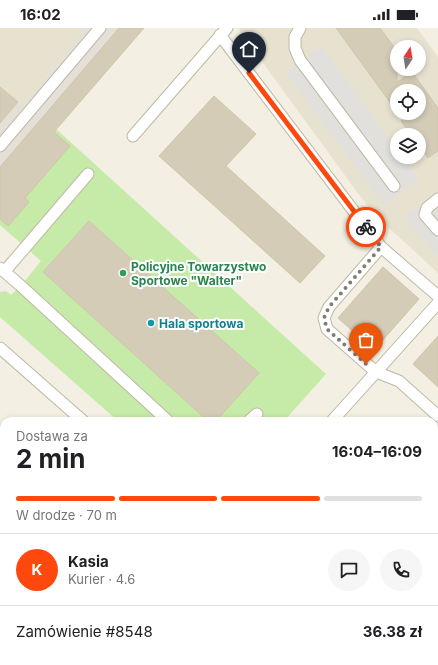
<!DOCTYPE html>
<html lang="pl">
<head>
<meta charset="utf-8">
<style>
	:root { --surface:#fff; --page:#f6f6f6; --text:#202124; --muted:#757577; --line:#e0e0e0; --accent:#ff480d }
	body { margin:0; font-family:Inter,sans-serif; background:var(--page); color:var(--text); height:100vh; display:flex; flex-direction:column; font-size:15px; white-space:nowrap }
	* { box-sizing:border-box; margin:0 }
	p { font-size:13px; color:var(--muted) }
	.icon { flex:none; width:22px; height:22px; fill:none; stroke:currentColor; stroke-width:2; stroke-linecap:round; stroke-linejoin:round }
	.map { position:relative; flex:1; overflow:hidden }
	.side { position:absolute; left:0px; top:389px; width:438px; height:248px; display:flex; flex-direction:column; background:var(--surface); border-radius:12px 12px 0 0; box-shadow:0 2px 6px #0003 }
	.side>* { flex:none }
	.needle { width:26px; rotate:12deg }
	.fabs { position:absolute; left:390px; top:12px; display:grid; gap:8px }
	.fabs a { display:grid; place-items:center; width:36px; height:36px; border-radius:50%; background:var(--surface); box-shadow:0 2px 6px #0003; font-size:20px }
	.pin { position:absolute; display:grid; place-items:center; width:34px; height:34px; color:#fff; margin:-41px -17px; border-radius:50% 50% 50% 0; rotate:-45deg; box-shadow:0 0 4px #0007 }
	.pin .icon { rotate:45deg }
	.courier { position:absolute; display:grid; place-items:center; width:40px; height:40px; margin:-20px; border:3px solid #ff480d; border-radius:50%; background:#fff; color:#222; box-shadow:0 1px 5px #0007 }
	.summary em { font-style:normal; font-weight:700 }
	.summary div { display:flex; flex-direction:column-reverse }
	.summary { display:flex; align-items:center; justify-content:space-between; height:68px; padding:0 16px }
	h1 { font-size:26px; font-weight:700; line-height:30px }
	.bar { display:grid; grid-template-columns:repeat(4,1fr); gap:6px 4px; align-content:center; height:48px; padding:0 16px }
	.bar i { height:5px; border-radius:3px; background:var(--line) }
	.bar .active { background:var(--accent) }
	.bar p { grid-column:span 4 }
	.line { display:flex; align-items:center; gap:10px; padding:0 16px; border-top:1px solid var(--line) }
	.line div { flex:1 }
	.round { display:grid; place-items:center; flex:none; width:42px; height:42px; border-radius:21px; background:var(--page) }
	.status { display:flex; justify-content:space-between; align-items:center; height:28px; padding:0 20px; background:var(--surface); direction:ltr }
	.status svg { height:11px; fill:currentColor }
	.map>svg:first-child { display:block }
	.residential { fill:#e7e2d0; fill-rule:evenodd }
	.industrial { fill:#e4e0d8 }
	.green { fill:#c6eaa8 }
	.parking { fill:#e2e0dc }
	.building { fill:#d4ccb7; stroke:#d0c5aa }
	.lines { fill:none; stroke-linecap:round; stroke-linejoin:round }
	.lane-casing { stroke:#beb8a5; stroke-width:13 }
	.lane { stroke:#fff; stroke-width:11 }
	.done { stroke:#817d70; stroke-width:4; stroke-dasharray:0 7.2 }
	.route { stroke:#ff480d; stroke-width:5 }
	.leisure-dot { fill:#2e9e5b; stroke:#fff; stroke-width:1.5 }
	.culture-dot { fill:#0f9aa8; stroke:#fff; stroke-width:1.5 }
	.labels { text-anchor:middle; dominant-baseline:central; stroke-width:4; stroke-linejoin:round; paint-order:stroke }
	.leisure-label { font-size:12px; font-weight:bold; fill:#27864d; stroke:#fff; text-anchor:start }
	.culture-label { font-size:12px; font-weight:bold; fill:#0d838f; stroke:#fff; text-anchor:start }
</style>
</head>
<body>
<div class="status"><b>16:02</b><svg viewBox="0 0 49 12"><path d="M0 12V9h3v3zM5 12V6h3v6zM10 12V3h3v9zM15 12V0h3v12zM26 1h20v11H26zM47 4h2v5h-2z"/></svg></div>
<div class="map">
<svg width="438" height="637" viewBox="0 0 438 637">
	<rect width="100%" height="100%" fill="#f3efe2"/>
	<path class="residential" d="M 0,0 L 85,0 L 24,79 L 18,74 L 0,67 Z
		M 240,0 L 417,0 L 438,29 L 438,245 L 376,188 L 357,164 L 239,2 ZM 397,19 L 419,19 L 419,41 L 397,41 ZM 397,63 L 419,63 L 419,85 L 397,85 ZM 397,107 L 419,107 L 419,129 L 397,129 Z"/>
	<path class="industrial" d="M 85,0 L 143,0 L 0,166 L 0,67 L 4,62 L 24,79 Z"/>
	<path class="green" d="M 56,101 L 326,346 L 284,393 L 118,393 L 0,289 L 0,264 L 6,263 L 11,267 L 21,258 L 41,233 L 0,197 L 0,166 Z"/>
	<path class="parking" d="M 321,19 L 397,121 L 397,129 L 403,129 L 419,151 L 384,177 L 286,45 Z
		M 427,172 L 435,183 L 438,180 L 438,228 L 404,189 Z"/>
	<path class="building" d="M 119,0 L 144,0 L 54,104 L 70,118 L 25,170 L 29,174 L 8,198 L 0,191 L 0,139 Z
		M 336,0 L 380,0 L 397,23 L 397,54 L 412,44 L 438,80 L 438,123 L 428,130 L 419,117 L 419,107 L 411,107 L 401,93 L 403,92 L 398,85 L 419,85 L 419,63 L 397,63 L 397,84 Z
		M 0,59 L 18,74 L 0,95 Z
		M 214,68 L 256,106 L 226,138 L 325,228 L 300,255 L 159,128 Z
		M 89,193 L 259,345 L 216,393 L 208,393 L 43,244 Z
		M 383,239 L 419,271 L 374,322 L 338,290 Z
		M 438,308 L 438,359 L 413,336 Z"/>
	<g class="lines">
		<g class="lane-casing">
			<path id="lane" d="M 300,0 L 295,9 L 295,20 L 300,32 L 394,158
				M 220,7 L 381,219 L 438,268
				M 133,108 L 227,0
				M 0,118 L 100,0
				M 438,171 L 427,180 L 425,187 L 438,202
				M 381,219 L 329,279 L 324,290 L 327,301 L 376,344 L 399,353 L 438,388
				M 0,240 L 21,258 L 168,393
				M 5,243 L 88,146
				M 0,320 L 83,393
				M 249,393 L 257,386
				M 332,393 L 438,275
				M 434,590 L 438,585
				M 357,633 L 361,637
				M 114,637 L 118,633
				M 390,637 L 394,633"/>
		</g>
		<use href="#lane" class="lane"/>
	</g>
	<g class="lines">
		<path class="done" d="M 366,199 L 381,219 L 329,279 L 324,290 L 327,301 L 366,336"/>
		<path class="route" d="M 249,45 L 366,199"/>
	</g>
	<circle class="leisure-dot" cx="123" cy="245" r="4"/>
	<circle class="culture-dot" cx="151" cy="295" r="4"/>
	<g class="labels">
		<g class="leisure-label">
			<text x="131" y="238">Policyjne Towarzystwo<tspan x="131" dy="14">Sportowe "Walter"</tspan></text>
		</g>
		<g class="culture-label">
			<text x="159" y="295">Hala sportowa</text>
		</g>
	</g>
</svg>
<div class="fabs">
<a><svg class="needle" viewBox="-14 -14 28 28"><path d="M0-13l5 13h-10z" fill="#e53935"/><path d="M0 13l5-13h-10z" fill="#757577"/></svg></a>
<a><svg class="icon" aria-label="locate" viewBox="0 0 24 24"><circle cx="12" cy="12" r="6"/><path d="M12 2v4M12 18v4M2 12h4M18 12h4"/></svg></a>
<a><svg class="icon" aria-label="layers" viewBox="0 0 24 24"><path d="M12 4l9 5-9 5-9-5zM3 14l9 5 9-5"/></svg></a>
</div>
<div class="pin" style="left:366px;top:336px;background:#ea580c"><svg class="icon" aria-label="bag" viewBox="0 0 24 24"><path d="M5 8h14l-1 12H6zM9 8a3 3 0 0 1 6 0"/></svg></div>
<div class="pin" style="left:249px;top:45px;background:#1f2937"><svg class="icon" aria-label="home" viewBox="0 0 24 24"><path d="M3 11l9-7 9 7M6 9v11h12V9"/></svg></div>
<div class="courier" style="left:366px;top:199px"><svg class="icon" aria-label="bike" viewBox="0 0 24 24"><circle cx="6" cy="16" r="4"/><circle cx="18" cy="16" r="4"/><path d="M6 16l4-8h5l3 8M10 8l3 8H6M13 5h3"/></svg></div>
<section class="side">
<div class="summary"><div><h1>2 min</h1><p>Dostawa za</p></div><em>16:04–16:09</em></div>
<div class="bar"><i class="active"></i><i class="active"></i><i class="active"></i><i></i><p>W drodze · 70 m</p></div>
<div class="line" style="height:72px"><b class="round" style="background:var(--accent);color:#fff">K</b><div><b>Kasia</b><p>Kurier · 4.6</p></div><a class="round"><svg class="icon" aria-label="chat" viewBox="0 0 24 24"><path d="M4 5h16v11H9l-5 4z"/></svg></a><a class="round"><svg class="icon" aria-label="phone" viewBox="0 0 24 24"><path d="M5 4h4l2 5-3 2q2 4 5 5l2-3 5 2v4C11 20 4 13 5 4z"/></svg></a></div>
<div class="line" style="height:52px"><div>Zamówienie #8548</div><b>36.38 zł</b></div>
</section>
</div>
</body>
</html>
